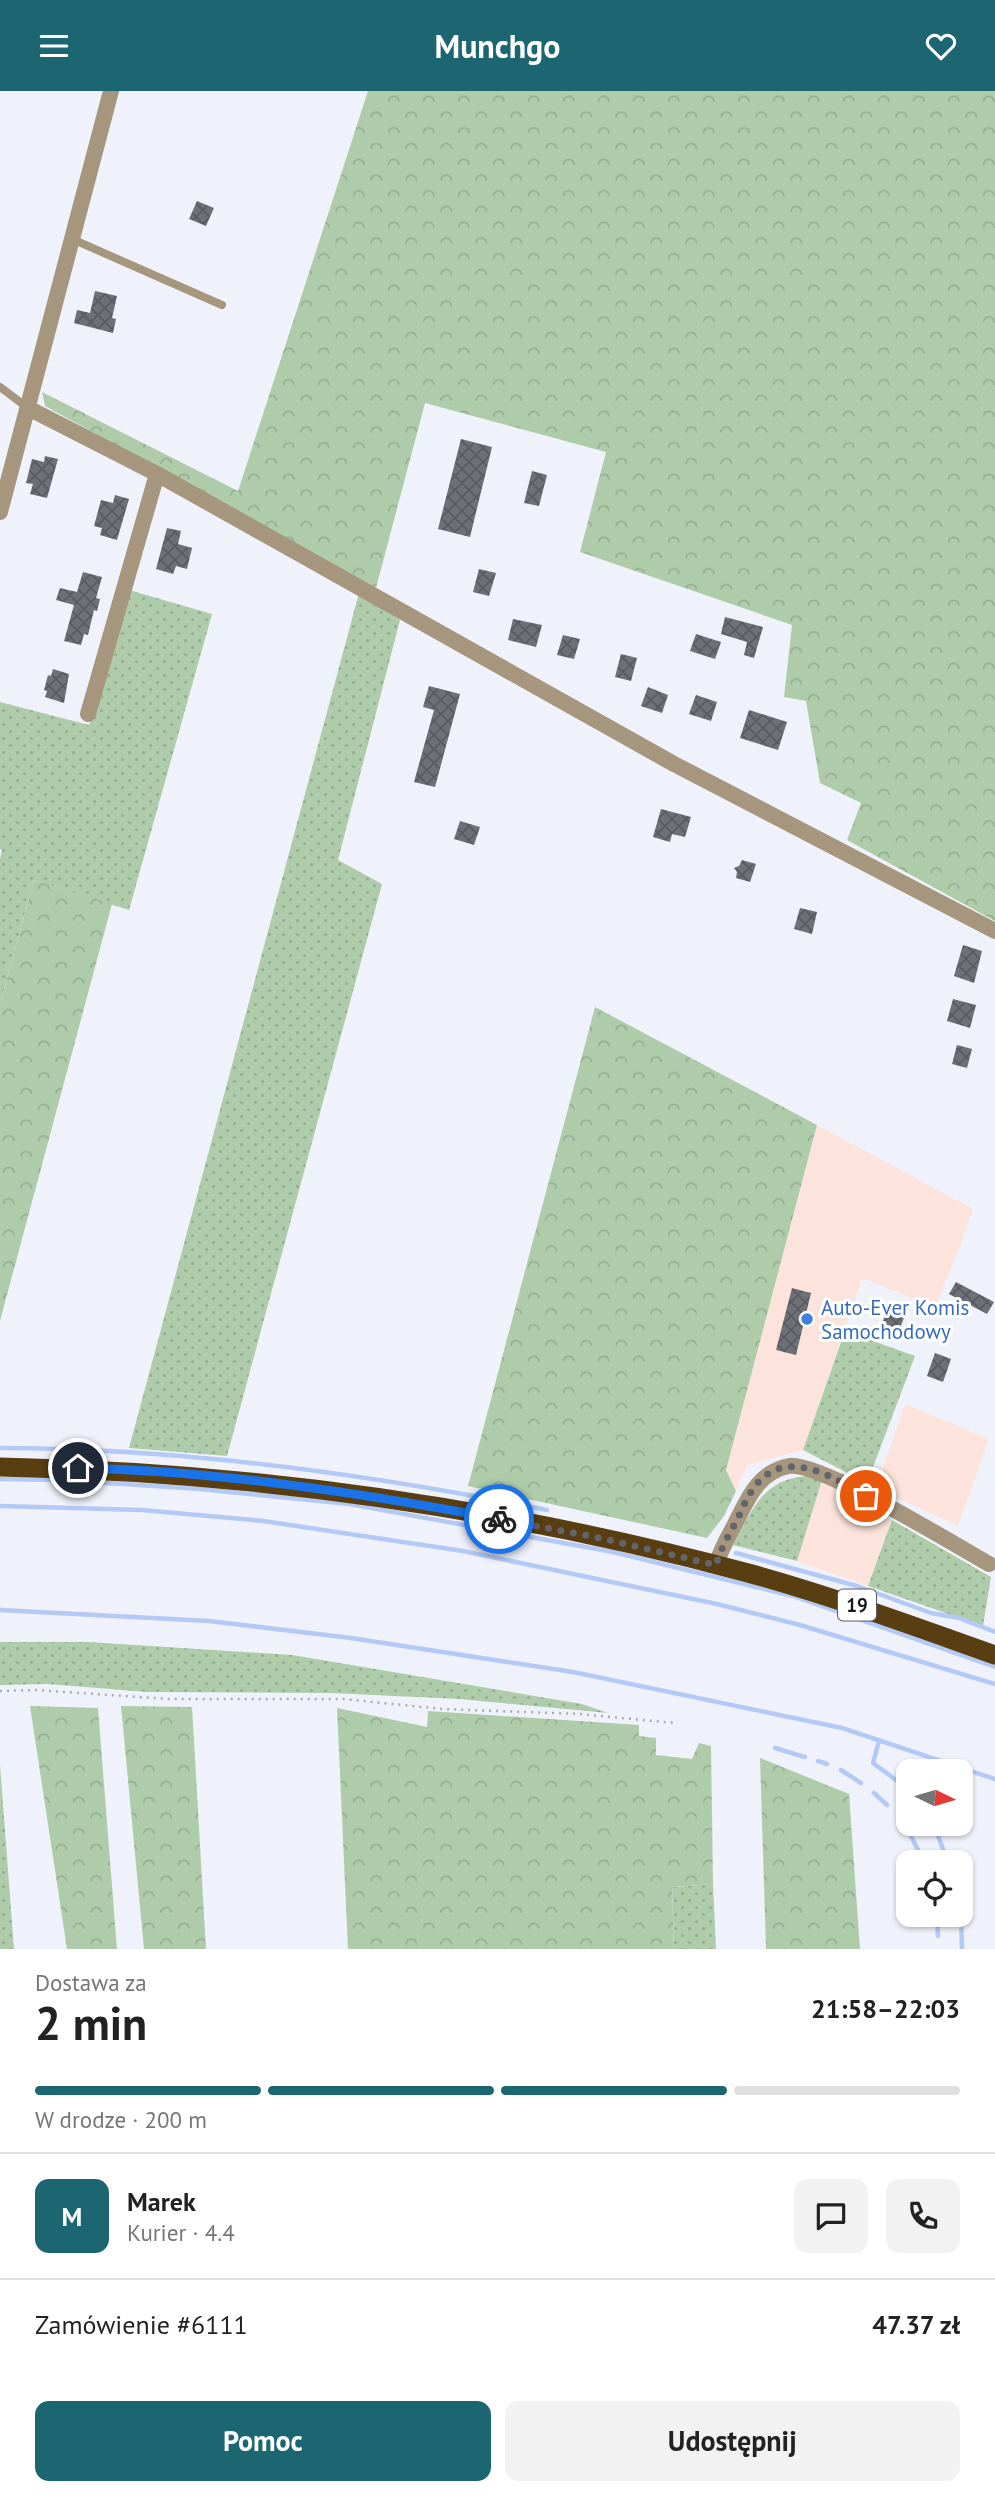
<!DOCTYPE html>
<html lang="pl">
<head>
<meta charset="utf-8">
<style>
	:root { --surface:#fff; --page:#f2f2f2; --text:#222; --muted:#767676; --line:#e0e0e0; --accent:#1c6672 }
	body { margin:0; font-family:"PT Sans",sans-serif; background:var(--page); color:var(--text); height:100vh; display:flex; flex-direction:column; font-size:26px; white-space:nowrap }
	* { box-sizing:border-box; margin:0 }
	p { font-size:23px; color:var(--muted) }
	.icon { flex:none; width:38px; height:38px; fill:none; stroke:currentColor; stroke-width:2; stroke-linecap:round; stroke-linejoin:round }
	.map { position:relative; height:1858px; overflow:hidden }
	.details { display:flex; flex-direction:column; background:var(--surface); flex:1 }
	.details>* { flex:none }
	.needle { width:46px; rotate:95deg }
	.tools { position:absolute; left:896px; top:1668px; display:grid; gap:14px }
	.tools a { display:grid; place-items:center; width:77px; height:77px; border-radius:14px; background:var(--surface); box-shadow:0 2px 5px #0004; font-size:35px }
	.pin { position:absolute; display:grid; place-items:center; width:60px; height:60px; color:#fff; margin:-30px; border:4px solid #fff; border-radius:50%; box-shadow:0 2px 7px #0007 }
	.courier { position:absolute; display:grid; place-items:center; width:70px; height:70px; margin:-35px; border:5px solid #1a73e8; border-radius:50%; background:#fff; color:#222; box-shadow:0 2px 9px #0007 }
	.head em { font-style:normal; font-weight:600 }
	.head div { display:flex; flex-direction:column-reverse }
	.head { display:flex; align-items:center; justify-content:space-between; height:119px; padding:0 35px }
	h1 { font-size:46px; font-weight:600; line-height:52px }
	.bar { display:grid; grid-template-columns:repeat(4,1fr); gap:10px 7px; align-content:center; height:84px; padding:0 35px }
	.bar i { height:9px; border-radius:5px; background:var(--line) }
	.bar .selected { background:var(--accent) }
	.bar p { grid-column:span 4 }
	.line { display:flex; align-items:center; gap:18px; padding:0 35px; border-top:2px solid var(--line) }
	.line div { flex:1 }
	.round { display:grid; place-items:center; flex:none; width:74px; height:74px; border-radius:14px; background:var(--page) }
	.button { display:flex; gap:14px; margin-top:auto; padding:14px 35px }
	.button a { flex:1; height:80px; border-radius:14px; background:var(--accent); color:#fff; font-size:28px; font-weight:600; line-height:80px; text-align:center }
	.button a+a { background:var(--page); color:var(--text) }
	header { display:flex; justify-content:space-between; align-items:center; height:91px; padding:0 35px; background:var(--accent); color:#fff; font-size:32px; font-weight:600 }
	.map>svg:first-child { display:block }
	.commercial { fill:#fce3db }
	.grass { fill:url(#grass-dots) }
	.forest { fill:url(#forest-crowns) }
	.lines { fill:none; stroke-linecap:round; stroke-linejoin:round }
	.stream { stroke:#b3c9f6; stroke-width:4.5 }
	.building { fill:url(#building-cross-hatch) }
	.path { stroke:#a9abb2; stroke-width:2.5; stroke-dasharray:2 5; stroke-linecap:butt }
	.service { stroke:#a6967e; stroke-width:8 }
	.minor { stroke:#a6967e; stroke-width:16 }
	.trunk { stroke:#583e10; stroke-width:19 }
	.done { stroke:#636469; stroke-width:7; stroke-dasharray:0 12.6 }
	.route { stroke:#1a73e8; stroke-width:9 }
	.shop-dot { fill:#3f7fe0; stroke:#fff; stroke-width:2.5 }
	.labels { text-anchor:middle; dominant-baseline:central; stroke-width:6; stroke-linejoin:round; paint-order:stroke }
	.shield { fill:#fff; stroke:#5d5d5f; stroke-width:2 }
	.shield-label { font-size:19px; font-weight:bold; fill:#17181b }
	.shop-label { font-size:21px; fill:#366cbe; stroke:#fff; text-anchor:start }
</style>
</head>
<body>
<header><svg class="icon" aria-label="menu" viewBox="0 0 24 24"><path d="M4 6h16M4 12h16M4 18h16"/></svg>Munchgo<svg class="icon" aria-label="heart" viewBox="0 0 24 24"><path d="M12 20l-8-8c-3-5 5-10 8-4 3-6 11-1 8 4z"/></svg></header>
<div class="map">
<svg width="995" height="1858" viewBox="0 0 995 1858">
	<defs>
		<pattern id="grass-dots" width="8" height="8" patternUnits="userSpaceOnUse" patternTransform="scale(1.75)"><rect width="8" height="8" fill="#aeccaa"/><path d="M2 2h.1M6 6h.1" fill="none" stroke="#95ae92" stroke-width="1.8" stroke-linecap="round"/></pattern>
		<pattern id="forest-crowns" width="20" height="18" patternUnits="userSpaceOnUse" patternTransform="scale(1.75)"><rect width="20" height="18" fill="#aeccaa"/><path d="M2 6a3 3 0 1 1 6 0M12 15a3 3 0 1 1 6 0" fill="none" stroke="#95ae92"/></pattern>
		<pattern id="building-cross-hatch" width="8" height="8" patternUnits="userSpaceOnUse" patternTransform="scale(1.75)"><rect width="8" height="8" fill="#6e7078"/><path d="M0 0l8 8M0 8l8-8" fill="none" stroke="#595b62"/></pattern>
	</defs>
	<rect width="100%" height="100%" fill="#f0f2fb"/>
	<path class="commercial" d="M 817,1034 L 973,1118 L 959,1158 L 935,1216 L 862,1187 L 803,1359 L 747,1374 L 736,1400 L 726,1379 Z
		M 905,1313 L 989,1348 L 958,1435 L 876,1397 Z
		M 822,1389 L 892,1429 L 868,1495 L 797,1470 Z"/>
	<path class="grass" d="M 129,499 L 212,523 L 129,819 L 34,789 L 0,913 L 0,768 L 2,759 L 0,758 L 0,611 L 89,634 Z
		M 359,502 L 400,529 L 338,769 L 382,793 L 227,1365 L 129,1357 Z
		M 845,1240 L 915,1265 L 867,1392 L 803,1359 Z
		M 806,1385 L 822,1389 L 797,1470 L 733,1454 C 753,1419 761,1389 806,1385 Z
		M 892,1429 L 991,1486 L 983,1535 L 868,1495 Z
		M 0,1551 L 88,1551 L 292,1564 L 582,1613 L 608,1622 L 459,1608 L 331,1602 L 147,1601 L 48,1593 L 0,1594 Z
		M 0,1674 L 14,1858 L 0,1858 Z
		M 713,1793 L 716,1858 L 674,1858 L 672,1796 Z"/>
	<path class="forest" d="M 368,0 L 995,0 L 995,830 L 847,749 L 861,712 L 820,692 L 806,610 L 784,606 L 792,534 L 580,461 L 606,361 L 425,312 L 376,497 L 45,315 L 42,301 L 238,400 Z
		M 34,789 L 112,813 L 0,1230 L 0,913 Z
		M 595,916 L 817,1034 L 726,1379 L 736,1400 L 724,1425 L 707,1447 L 468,1395 Z
		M 30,1615 L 98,1617 L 117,1858 L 67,1858 Z
		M 121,1615 L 192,1616 L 206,1858 L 144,1858 Z
		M 337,1617 L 427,1636 L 428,1620 L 639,1634 L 639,1645 L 656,1647 L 656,1664 L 692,1668 L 699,1652 L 711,1655 L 713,1793 L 672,1796 L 674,1858 L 348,1858 Z
		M 760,1667 L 849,1703 L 860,1858 L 766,1858 Z"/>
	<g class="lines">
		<path class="stream" d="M 0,1357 C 183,1357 368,1383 547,1419
			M 0,1388 L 62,1389 L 200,1398 L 349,1413 L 613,1461 L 793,1505 L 995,1576
			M 0,1415 L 142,1419 L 263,1430 L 463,1460 L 717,1513 L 800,1534 L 995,1593
			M 736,1462 L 857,1495 L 931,1522 L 959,1527 L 995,1541
			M 0,1519 L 209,1530 L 351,1547 L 573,1581 L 842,1637 L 995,1688
			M 879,1650 L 873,1672 L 908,1698
			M 775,1657 L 805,1666
			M 818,1670 L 827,1673
			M 841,1679 L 861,1692
			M 874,1702 L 887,1714
			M 898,1726 L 910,1743 L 924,1771
			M 933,1732 L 948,1771
			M 937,1824 L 938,1845
			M 961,1824 L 962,1858"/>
	</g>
	<path class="building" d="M 197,110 L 214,117 L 206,135 L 189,128 Z
		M 95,200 L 117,205 L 112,227 L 116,228 L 113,242 L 74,232 L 77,219 L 90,222 Z
		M 461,348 L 492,356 L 470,446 L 438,438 Z
		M 45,365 L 58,368 L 47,407 L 30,403 L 33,393 L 26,392 L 32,368 L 44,371 Z
		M 532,380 L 547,384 L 539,415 L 524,412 Z
		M 115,404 L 129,408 L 117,449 L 100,444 L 102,437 L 94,435 L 101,409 L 113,412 Z
		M 167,437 L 181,440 L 178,453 L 192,457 L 187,478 L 176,475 L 173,483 L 156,478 Z
		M 479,478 L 496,482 L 489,505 L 473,501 Z
		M 83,481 L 102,486 L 96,507 L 100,508 L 97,520 L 94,519 L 88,544 L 84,543 L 81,554 L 64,550 L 74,514 L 56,509 L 60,497 L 77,501 Z
		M 725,526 L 763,536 L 754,567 L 744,564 L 747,551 L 721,543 Z
		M 513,528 L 542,534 L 536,556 L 508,549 Z
		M 696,543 L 721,551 L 715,568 L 690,560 Z
		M 563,544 L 580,548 L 574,568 L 557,564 Z
		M 621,563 L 637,567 L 631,590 L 615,586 Z
		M 53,578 L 69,583 L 64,612 L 45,606 L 47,600 L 44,599 L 48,584 L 51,585 Z
		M 429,595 L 460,603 L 435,696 L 414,691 L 434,619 L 423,616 Z
		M 648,596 L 668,604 L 662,622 L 641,615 Z
		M 696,604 L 717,611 L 711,630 L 689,623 Z
		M 749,619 L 787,631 L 778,659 L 740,647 Z
		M 661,718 L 691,726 L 685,746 L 672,743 L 670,751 L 653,746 Z
		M 460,730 L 480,736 L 474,754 L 454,748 Z
		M 742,769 L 756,773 L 750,791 L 736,787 L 737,781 L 734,777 L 739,775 Z
		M 800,817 L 817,821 L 812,843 L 794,838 Z
		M 963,854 L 982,860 L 974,892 L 954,885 Z
		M 953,908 L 976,914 L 970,937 L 947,930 Z
		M 957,954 L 972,958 L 967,977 L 952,973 Z
		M 956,1191 L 994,1211 L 987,1223 L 949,1203 Z
		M 792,1197 L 811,1202 L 796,1264 L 776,1259 Z
		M 887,1218 L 905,1224 L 897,1245 L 880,1239 Z
		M 935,1262 L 951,1268 L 943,1291 L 927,1285 Z"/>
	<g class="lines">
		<path class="path" d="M 0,1600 L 36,1599 L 169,1608 L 343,1608 L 442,1618 L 579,1623 L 675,1632"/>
		<path class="service" d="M 72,148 L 222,214
			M 0,296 L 28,317"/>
		<path class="minor" d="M 28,317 L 157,383 L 674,673 L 995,840
			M 0,421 L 111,0
			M 88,623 L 157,383
			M 716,1474 C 720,1460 727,1448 734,1435 C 747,1410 757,1381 789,1375 C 819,1370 955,1454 989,1473"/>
		<path class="trunk" d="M 0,1376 C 252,1381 505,1417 748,1482 C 832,1505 913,1535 995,1564"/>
	</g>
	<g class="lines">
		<path class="done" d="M 499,1428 L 605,1448 L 716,1474 C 721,1456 731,1441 739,1425 C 743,1417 746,1408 751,1401 C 781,1353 830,1384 866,1405"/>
		<path class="route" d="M 78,1377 C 218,1380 361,1402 499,1428"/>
	</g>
	<circle class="shop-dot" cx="807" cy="1228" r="7"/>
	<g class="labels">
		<rect class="shield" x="838" y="1498.5" width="38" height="31" rx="5"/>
		<g class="shield-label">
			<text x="857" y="1514">19</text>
		</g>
		<g class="shop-label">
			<text x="821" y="1216">Auto-Ever Komis<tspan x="821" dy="24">Samochodowy</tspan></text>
		</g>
	</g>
</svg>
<div class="tools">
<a><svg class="needle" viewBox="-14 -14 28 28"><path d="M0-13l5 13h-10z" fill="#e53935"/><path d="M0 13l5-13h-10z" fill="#767676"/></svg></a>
<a><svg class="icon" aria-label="locate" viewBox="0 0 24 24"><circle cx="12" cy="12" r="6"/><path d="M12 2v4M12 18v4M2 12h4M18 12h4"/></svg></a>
</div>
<div class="pin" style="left:866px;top:1405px;background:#ea580c"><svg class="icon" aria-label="bag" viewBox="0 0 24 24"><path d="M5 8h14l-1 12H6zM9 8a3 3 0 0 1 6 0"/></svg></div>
<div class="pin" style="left:78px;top:1377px;background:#1f2937"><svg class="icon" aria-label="home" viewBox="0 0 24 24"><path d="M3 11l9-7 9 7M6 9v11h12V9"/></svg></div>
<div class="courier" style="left:499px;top:1428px"><svg class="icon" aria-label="bike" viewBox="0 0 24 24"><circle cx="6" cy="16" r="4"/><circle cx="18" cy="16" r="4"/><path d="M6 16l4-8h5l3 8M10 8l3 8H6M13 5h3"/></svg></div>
</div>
<section class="details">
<div class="head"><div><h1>2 min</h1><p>Dostawa za</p></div><em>21:58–22:03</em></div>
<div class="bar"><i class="selected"></i><i class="selected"></i><i class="selected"></i><i></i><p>W drodze · 200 m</p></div>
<div class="line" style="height:126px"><b class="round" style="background:var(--accent);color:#fff">M</b><div><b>Marek</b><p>Kurier · 4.4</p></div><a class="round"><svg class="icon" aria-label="chat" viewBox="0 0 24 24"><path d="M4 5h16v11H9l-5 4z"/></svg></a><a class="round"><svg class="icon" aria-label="phone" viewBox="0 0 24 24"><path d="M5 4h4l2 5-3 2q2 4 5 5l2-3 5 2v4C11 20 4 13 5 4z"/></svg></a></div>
<div class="line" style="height:91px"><div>Zamówienie #6111</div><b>47.37 zł</b></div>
<div class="button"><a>Pomoc</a><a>Udostępnij</a></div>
</section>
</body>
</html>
